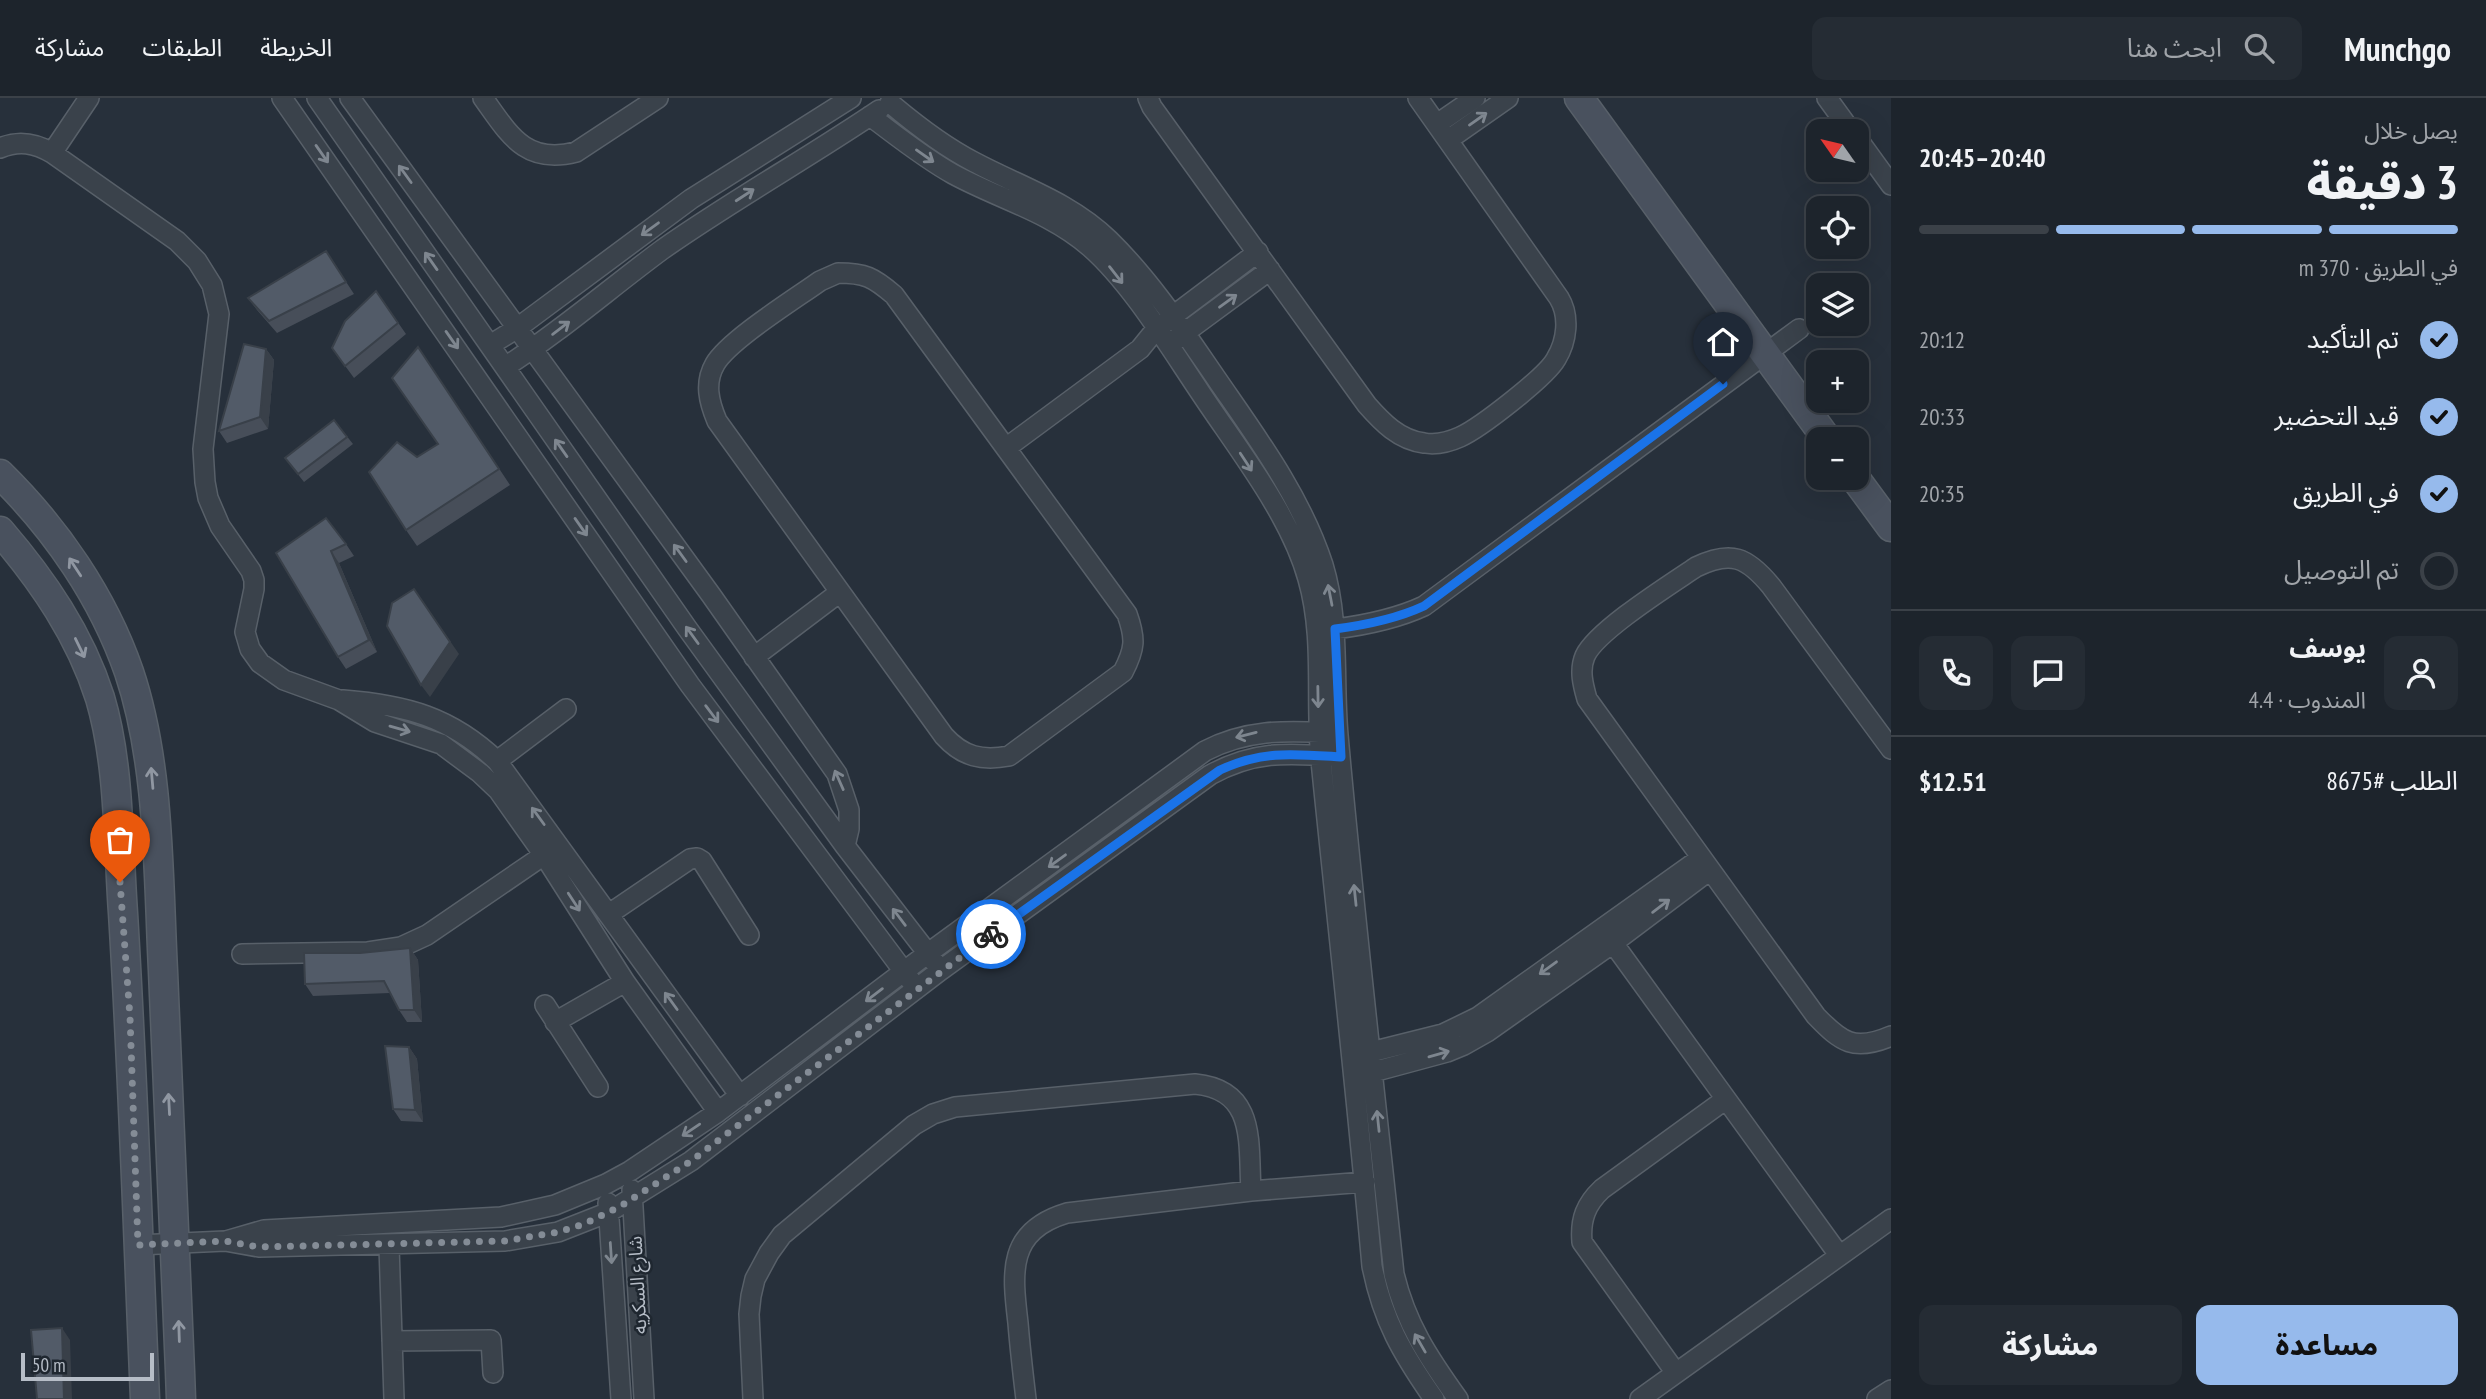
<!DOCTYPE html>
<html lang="ar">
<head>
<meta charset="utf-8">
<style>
	:root { --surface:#1d242c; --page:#252c34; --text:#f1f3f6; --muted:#a0a4a9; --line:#3b4148; --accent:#96baec }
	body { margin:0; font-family:"PT Sans Narrow","Noto Sans Arabic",sans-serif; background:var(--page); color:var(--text); direction:rtl; height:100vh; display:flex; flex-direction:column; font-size:26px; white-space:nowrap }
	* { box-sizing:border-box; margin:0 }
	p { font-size:23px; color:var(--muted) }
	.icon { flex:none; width:38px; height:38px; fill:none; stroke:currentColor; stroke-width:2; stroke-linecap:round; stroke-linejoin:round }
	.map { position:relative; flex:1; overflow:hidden; direction:ltr }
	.sheet { display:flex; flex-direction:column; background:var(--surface); width:595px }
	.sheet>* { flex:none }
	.needle { width:46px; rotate:304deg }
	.fabs { position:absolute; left:1806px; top:21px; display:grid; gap:14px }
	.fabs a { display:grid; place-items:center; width:63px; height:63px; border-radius:14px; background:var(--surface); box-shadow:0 7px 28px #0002,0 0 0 2px var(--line); font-size:35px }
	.scale { position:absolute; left:21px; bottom:18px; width:133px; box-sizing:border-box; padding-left:7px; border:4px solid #b6bdc7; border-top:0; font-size:19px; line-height:24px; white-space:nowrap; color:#b6bdc7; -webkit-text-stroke:5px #1f2730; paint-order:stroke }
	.pin { position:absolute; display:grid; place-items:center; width:60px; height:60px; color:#fff; margin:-72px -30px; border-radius:50% 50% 50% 0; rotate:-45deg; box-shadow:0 0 7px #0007 }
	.pin .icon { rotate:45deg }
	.courier { position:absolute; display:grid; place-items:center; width:70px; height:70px; margin:-35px; border:5px solid #1a73e8; border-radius:50%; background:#fff; color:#222; box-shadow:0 2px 9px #0007 }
	.summary em { font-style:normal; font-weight:800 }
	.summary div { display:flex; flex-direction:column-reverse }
	.summary { display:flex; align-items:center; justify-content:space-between; height:119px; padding:0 28px }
	h1 { font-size:46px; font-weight:800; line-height:52px }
	.bar { display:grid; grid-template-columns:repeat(4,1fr); gap:10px 7px; align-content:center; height:84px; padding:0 28px }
	.bar i { height:9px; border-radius:5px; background:var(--line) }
	.bar .current { background:var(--accent) }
	.bar p { grid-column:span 4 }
	.line { display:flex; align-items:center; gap:18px; padding:0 28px; border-top:2px solid var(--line) }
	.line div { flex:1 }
	.round { display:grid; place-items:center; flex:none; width:74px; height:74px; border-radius:14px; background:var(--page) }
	ol { padding:0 28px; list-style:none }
	li { display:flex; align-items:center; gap:21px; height:77px }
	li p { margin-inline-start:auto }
	li .icon { padding:7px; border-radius:50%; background:var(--accent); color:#111; stroke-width:4 }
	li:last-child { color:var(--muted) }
	li i { width:38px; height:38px; border:4px solid var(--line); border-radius:50% }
	.button { display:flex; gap:14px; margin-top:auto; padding:14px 28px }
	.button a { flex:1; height:80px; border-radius:14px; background:var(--accent); color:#111; font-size:28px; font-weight:800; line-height:80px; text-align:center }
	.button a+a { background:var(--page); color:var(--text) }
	header { display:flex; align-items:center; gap:42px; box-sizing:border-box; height:98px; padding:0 35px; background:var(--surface); border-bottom:2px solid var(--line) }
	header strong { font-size:33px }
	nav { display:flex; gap:38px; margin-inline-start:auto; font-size:24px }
	.search { width:490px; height:63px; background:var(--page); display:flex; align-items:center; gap:18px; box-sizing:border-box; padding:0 24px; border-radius:14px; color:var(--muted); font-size:26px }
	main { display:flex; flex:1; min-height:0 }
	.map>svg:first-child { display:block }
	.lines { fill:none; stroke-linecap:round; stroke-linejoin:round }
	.street-casing { stroke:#586069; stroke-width:22 }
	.secondary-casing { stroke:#586069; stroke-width:31 }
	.street { stroke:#3a424b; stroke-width:19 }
	.secondary { stroke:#49515e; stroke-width:28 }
	.wall { fill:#474e59 }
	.shaded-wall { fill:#394049 }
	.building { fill:#525b68; stroke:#394049; stroke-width:2 }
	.oneway { stroke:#7e868f }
	.oneway2 { stroke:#9097a2 }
	.done { stroke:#848c96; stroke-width:7; stroke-dasharray:0 12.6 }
	.route { stroke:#1a73e8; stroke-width:9 }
	.labels { text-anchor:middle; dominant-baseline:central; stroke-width:5; stroke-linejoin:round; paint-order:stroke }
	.street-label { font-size:19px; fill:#b6bdc7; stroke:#1f2730 }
</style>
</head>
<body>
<header>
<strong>Munchgo</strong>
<div class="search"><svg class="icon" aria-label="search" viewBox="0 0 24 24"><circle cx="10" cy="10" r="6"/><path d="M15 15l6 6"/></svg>ابحث هنا</div>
<nav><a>الخريطة</a><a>الطبقات</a><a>مشاركة</a></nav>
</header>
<main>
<section class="sheet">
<div class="summary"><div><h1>3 دقيقة</h1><p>يصل خلال</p></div><em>20:40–20:45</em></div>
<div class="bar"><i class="current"></i><i class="current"></i><i class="current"></i><i></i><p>في الطريق · 370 m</p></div>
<ol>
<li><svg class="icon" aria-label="check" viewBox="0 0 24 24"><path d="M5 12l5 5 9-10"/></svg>تم التأكيد<p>20:12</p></li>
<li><svg class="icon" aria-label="check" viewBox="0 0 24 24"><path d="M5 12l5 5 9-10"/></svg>قيد التحضير<p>20:33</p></li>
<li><svg class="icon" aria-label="check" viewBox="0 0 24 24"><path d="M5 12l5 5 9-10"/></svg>في الطريق<p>20:35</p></li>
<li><i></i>تم التوصيل</li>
</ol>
<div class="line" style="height:126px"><a class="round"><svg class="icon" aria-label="person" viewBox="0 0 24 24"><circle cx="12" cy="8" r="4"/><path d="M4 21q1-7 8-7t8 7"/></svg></a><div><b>يوسف</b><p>المندوب · 4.4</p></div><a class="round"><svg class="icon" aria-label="chat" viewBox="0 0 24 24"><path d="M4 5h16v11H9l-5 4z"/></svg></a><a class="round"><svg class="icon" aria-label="phone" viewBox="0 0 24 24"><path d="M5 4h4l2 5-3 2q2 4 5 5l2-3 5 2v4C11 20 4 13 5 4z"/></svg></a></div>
<div class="line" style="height:91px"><div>الطلب #8675</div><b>$12.51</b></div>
<div class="button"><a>مساعدة</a><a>مشاركة</a></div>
</section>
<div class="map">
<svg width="1891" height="1301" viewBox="0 0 1891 1301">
	<rect width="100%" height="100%" fill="#27303b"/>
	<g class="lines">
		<g class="street-casing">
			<path id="street" d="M 282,0 L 690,587 L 911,883
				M 317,0 L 687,530 L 845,748 L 936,866
				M 350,0 L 711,497 L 837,676 L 849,712 L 849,731 L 845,748
				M 483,0 C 509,36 525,67 576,54 L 658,0
				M 1148,0 L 1152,9 L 1367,307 C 1382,324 1399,342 1424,345 C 1436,347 1449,344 1460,339 C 1480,330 1546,279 1556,261 C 1567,243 1570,218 1559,200 L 1418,0
				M 1827,0 L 1851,33
				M 890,5 C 916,27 943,48 974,64 C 1021,89 1070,104 1109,142 C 1152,184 1185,235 1218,283 C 1258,341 1301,399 1323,467 C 1340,523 1333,580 1338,637 C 1354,817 1375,996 1394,1176 C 1406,1226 1428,1259 1458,1301
				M 870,18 C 897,38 924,60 953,76 C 999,101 1050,114 1090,149 C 1131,185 1169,248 1200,294 C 1237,350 1290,416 1308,481 C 1325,540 1315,602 1321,663 C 1338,831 1357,999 1372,1168 C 1383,1223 1402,1255 1434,1301
				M 1437,26 L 1475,0
				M 1857,40 L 1891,87
				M 1448,42 L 1508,0
				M 0,50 C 19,42 35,45 52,55 L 177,143 L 197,163 L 212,187 L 219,216 L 203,351 L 205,384 L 208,400 L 220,428 L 251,473 L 254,482 L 254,491 L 245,534 L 250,551 L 260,565 L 284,582 L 339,602 L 375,624 L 441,646 L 480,675 L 498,692 L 544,757 L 625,884 L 718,1014
				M 52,55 L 89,0
				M 838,175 C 865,175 873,179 894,197 L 1127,516 C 1136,541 1135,551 1123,574 L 1009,658 C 982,663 963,659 944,638 L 717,323 C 709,304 704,285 715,266 C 729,242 795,201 820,183 Z
				M 1175,242 L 1270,172
				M 490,247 L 516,231 L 691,101 L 851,0
				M 505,269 C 560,234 610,190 663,151 C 733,102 808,60 879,12
				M 1006,350 L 1140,251 L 1157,230 L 1258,154
				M 1335,531 C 1366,527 1396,521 1424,508 L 1799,231
				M 754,559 L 840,494
				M 343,602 C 406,607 451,619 497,663 L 740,998
				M 1891,651 L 1771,488 C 1747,459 1731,452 1696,469 C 1671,486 1596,533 1585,558 C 1579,572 1583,587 1587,601 L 1816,918 C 1841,944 1854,954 1891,938
				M 497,663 L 566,611
				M 609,816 L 690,761 L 697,760 L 702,763 L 749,837
				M 1613,845 L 1839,1157
				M 242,856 L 368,854 L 401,849 L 427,837 L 544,757
				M 545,907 L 598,989
				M 555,924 L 625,884
				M 1371,954 L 1443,936 L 1478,919 L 1701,760
				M 1373,974 L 1447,954 L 1464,947 L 1487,934 L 1613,845 L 1710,772
				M 632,1092 L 644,1301
				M 608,1105 L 621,1301
				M 226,1143 L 264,1132 L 501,1119 L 555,1107 L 606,1086 L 630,1073 L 718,1014 L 927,856 L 1205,653 C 1245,632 1285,632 1329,635
				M 138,1147 L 225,1143 L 259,1149 L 505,1143 L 558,1134 L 609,1114 L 691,1063 L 941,872 L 1210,677 C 1253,653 1286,655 1333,658
				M 389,1148 L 394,1301
				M 392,1243 L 491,1242 L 493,1275
				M 1676,1275 L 1582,1144 C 1580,1121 1586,1106 1602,1091 L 1726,1001
				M 753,1301 L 749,1216 L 751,1198 L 755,1181 L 769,1155 L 782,1137 L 914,1027 L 933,1016 L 955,1009 L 1195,986 C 1257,992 1248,1045 1251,1093
				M 1026,1301 C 1023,1276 1020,1250 1018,1225 C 1012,1174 1007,1133 1067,1115 L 1251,1093 L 1365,1084
				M 1640,1301 L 1891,1121
				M 1877,1301 L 1891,1292"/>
		</g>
		<g class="secondary-casing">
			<path id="secondary" d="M 1579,0 L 1827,341
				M 0,376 C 56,431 103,499 129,574 C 160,666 158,775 163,873 C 169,1015 176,1158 181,1301
				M 1855,380 L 1891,429
				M 0,433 C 43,483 80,537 100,600 C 120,667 118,746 123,815 C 133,977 138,1139 145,1301"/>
		</g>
		<use href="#street" class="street"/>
		<use href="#secondary" class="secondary"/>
	</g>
	<path class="wall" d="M 326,153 L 354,196 L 277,235 L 257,212 L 248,200 Z
		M 376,193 L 406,236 L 354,280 L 332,250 Z
		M 266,251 L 274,262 L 268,331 L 227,345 L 219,333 Z
		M 429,265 L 510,387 L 417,448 L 406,432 L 417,359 L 438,346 Z
		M 334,322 L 353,346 L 304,384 L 285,360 Z
		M 346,446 L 354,458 L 339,465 L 377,554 L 346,571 L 338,559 L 276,455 Z
		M 410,850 L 418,862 L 422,924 L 407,924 L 399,912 L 390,895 L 313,898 L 305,886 L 360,855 Z
		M 409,949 L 417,961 L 423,1024 L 401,1023 L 393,1011 Z"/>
	<path class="shaded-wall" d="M 266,251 L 274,262 L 268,331 L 260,319 Z
		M 331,453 L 339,465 L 377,554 L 369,542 Z
		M 414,491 L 459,556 L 430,599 L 421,587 Z
		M 410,850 L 418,862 L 422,924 L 414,912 Z
		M 409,949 L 417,961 L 423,1024 L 415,1012 Z
		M 62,1230 L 70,1242 L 72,1301 L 64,1301 Z"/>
	<path class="building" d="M 326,153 L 346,184 L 269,223 L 248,200 Z
		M 376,193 L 398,225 L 345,268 L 332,250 L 345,223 Z
		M 244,246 L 266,251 L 260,319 L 219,333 Z
		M 418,249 L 499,371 L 406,432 L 369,374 L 397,344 L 417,359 L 438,346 L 392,280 Z
		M 334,322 L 347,339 L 298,376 L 285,360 Z
		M 326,420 L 346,446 L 331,453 L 369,542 L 338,559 L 276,455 Z
		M 414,491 L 450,544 L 421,587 L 387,528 L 392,505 Z
		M 410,850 L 414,912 L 399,912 L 384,883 L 305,886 L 304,855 L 360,855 Z
		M 385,948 L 409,949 L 415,1012 L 393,1011 Z
		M 62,1230 L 64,1301 L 37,1301 L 31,1232 Z"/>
	<defs><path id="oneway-shaft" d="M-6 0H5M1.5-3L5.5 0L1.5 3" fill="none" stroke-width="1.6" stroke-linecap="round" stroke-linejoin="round" transform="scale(1.75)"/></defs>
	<g class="oneway">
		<use href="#oneway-shaft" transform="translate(1478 21) rotate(-35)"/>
		<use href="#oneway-shaft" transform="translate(322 56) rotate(55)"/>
		<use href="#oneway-shaft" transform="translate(925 58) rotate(35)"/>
		<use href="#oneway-shaft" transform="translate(405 76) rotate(-126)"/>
		<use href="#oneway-shaft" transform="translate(745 97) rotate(-33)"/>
		<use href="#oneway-shaft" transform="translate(650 131) rotate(144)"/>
		<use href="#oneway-shaft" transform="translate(431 163) rotate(-125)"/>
		<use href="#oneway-shaft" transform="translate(1116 177) rotate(52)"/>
		<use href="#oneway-shaft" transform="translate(1228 203) rotate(-36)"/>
		<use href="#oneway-shaft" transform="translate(561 230) rotate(-37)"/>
		<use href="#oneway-shaft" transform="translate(452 242) rotate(55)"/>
		<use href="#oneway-shaft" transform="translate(561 350) rotate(-125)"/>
		<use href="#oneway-shaft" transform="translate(1246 364) rotate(57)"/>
		<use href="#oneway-shaft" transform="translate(581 429) rotate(55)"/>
		<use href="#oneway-shaft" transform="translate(680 455) rotate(-126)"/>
		<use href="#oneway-shaft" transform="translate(1330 497) rotate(-101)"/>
		<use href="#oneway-shaft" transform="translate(692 537) rotate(-126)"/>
		<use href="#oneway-shaft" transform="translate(1318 599) rotate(89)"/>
		<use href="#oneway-shaft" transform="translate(712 616) rotate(53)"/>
		<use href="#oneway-shaft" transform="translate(400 631) rotate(16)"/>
		<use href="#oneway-shaft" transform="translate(1246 637) rotate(166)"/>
		<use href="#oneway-shaft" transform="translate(839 682) rotate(-114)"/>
		<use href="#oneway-shaft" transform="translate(538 718) rotate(-126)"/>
		<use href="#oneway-shaft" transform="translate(1057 763) rotate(144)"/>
		<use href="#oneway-shaft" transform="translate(1355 797) rotate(-96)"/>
		<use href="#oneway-shaft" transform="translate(574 804) rotate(57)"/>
		<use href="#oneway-shaft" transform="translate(1661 808) rotate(-37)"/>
		<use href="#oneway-shaft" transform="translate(899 819) rotate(-127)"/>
		<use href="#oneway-shaft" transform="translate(1548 870) rotate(144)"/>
		<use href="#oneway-shaft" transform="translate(874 897) rotate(143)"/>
		<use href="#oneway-shaft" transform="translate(671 903) rotate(-126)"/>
		<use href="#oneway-shaft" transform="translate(1439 956) rotate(-16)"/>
		<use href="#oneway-shaft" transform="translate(1378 1023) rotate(-96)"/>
		<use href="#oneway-shaft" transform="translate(691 1032) rotate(146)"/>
		<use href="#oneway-shaft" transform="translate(611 1155) rotate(86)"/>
		<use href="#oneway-shaft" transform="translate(1420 1245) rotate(-120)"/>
	</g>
	<g class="oneway2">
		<use href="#oneway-shaft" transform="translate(75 469) rotate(-123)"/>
		<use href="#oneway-shaft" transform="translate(80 550) rotate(64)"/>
		<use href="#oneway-shaft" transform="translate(152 680) rotate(-95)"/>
		<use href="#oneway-shaft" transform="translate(169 1006) rotate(-93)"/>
		<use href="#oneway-shaft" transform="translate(179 1233) rotate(-92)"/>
	</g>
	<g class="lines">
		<path class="done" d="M 120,784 L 130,919 L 138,1147 L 225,1143 L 259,1149 L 505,1143 L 558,1134 L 584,1126 L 621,1108 L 691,1063 L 991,836"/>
		<path class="route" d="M 991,836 L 1220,672 C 1263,652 1295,656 1341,659 L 1335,531 C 1366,527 1396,521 1424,508 L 1723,286"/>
	</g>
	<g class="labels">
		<g class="street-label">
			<text transform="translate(637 1187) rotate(-93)">شارع السكريه</text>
		</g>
	</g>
</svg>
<div class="fabs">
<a><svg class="needle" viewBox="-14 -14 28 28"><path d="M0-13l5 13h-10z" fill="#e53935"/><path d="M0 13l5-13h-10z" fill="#a0a4a9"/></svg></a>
<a><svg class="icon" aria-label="locate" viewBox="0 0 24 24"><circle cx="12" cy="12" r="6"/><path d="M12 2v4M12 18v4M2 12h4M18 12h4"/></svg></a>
<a><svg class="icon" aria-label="layers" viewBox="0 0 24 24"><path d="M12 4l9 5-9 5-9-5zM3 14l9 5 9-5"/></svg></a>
<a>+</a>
<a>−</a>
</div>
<div class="scale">50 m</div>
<div class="pin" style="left:120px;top:784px;background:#ea580c"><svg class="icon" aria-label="bag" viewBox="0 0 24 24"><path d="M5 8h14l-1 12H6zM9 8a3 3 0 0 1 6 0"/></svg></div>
<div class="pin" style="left:1723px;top:286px;background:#1f2937"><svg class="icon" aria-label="home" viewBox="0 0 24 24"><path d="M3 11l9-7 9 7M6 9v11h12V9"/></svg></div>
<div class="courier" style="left:991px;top:836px"><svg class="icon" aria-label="bike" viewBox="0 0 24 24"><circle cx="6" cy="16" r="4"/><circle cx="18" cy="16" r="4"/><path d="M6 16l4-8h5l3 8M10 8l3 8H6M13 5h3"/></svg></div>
</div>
</main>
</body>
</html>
